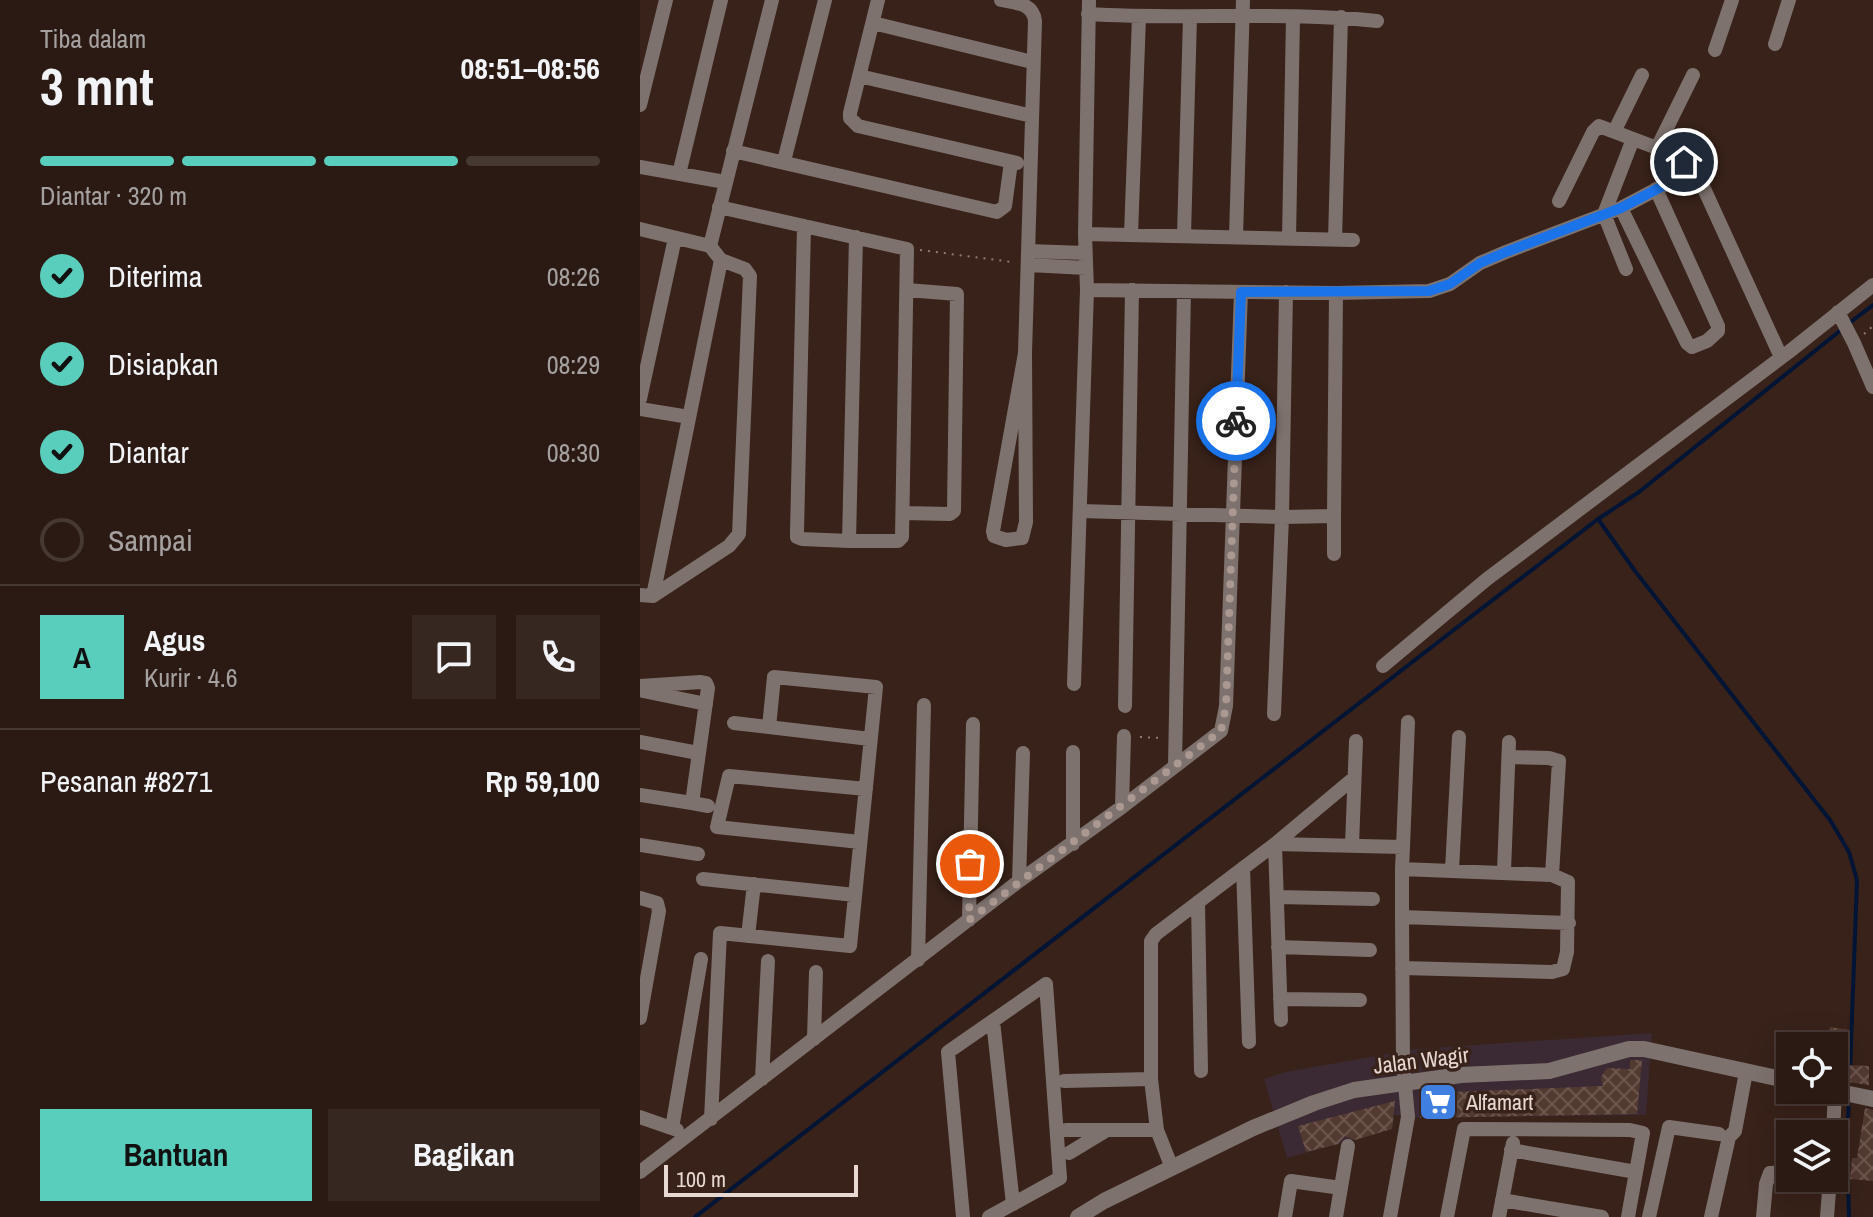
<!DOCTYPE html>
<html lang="id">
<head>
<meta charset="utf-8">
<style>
	:root { --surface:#2a1a13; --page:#362721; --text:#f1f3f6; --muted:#a5a1a0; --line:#463833; --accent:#5acebc }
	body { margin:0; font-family:"Archivo Narrow",sans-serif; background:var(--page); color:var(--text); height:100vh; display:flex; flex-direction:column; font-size:30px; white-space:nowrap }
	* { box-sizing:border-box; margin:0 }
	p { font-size:26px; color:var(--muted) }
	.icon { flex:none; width:44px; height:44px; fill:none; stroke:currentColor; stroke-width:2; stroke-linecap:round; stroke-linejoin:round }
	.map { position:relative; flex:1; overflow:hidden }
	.drawer { display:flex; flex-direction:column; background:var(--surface); width:640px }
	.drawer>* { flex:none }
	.tools { position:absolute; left:1136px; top:1032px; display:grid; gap:16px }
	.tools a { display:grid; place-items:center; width:72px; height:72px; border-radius:0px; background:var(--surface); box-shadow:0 8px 32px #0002,0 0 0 2px var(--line); font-size:40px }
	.scale { position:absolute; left:24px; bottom:20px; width:194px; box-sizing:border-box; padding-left:8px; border:4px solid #e7d8d2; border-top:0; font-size:22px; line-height:28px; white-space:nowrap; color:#e7d8d2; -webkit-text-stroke:6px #382219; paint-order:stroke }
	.pin { position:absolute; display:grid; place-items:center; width:68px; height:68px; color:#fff; margin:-34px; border:4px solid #fff; border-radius:50%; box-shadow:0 2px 8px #0007 }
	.courier { position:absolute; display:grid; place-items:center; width:80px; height:80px; margin:-40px; border:6px solid #1a73e8; border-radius:50%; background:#fff; color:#222; box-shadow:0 2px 10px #0007 }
	.summary em { font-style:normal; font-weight:800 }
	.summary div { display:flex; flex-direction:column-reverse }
	.summary { display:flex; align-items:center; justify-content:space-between; height:136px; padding:0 40px }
	h1 { font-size:52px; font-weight:800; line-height:60px }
	.bar { display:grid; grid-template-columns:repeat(4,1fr); gap:12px 8px; align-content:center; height:96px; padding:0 40px }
	.bar i { height:10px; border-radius:6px; background:var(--line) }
	.bar .on { background:var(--accent) }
	.bar p { grid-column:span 4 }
	.line { display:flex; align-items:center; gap:20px; padding:0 40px; border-top:2px solid var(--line) }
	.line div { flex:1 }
	.round { display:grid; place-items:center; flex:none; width:84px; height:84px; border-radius:0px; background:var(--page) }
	ol { padding:0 40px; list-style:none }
	li { display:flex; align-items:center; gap:24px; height:88px }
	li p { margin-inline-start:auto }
	li .icon { padding:8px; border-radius:50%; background:var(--accent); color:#111; stroke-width:4 }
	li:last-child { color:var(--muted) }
	li i { width:44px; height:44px; border:4px solid var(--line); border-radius:50% }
	.button { display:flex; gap:16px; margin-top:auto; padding:16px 40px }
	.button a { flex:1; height:92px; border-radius:0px; background:var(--accent); color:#111; font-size:32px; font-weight:800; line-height:92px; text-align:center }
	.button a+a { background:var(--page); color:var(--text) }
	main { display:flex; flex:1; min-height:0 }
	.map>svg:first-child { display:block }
	.commercial { fill:#3b2a33 }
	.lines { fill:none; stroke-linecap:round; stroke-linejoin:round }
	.stream { stroke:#001535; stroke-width:4 }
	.building { fill:url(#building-cross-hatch) }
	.path { stroke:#8f7d75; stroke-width:2; stroke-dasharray:2 6; stroke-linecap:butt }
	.minor { stroke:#7e726e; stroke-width:14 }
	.tertiary { stroke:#7e726e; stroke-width:16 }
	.done { stroke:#aa9891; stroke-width:8; stroke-dasharray:0 14.4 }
	.route { stroke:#1a73e8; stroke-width:10 }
	.labels { text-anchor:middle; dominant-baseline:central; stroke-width:7; stroke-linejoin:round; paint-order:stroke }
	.street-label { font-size:22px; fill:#e7d8d2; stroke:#382219 }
	.poi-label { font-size:22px; fill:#e7d8d2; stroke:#382219; text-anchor:start }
</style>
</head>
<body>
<main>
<section class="drawer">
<div class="summary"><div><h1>3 mnt</h1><p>Tiba dalam</p></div><em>08:51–08:56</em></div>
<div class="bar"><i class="on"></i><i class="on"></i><i class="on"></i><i></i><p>Diantar · 320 m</p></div>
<ol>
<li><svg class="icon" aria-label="check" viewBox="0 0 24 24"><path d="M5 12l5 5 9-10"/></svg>Diterima<p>08:26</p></li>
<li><svg class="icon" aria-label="check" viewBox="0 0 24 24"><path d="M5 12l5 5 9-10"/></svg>Disiapkan<p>08:29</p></li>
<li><svg class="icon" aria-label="check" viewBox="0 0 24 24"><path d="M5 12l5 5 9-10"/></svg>Diantar<p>08:30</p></li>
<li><i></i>Sampai</li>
</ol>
<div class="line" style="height:144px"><b class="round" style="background:var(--accent);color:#111">A</b><div><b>Agus</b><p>Kurir · 4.6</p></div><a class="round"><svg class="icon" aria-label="chat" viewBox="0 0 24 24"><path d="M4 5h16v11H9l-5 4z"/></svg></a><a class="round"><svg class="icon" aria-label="phone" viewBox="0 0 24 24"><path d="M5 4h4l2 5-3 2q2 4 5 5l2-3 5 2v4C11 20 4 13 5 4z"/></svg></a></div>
<div class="line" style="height:104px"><div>Pesanan #8271</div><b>Rp 59,100</b></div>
<div class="button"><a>Bantuan</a><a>Bagikan</a></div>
</section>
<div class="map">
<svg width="1233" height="1217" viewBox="0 0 1233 1217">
	<defs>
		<pattern id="building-cross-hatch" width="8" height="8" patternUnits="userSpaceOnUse" patternTransform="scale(2)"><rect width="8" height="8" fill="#533a31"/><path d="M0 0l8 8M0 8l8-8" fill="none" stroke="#6c564e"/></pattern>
	</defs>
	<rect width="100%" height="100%" fill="#382219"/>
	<path class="commercial" d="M 1012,1033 L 1006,1115 L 780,1118 L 754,1115 L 752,1129 L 647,1158 L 624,1079 L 645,1072 L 776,1049 Z"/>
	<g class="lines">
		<path class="stream" d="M 1208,324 L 1233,305
			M 958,519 L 995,571 L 1190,820 L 1209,852 L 1217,880 L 1210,1071
			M 1209,1099 L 1207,1139 L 1209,1217
			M 55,1217 L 815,629 L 958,519 L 999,492 L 1201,330"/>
	</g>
	<path class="building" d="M 1190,1027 L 1208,1030 L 1206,1065 L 1229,1066 L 1229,1085 L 1194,1080 L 1194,1046 L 1189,1046 Z
		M 990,1060 L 1002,1060 L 997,1114 L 780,1118 L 788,1093 L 963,1086 L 961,1077 L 967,1068 L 990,1069 Z
		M 755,1101 L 752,1129 L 715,1140 L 705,1136 L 698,1144 L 666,1152 L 658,1126 Z
		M 1225,1108 L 1233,1110 L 1233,1181 L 1210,1179 L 1212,1158 L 1217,1158 Z"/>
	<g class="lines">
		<path class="path" d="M 280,250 L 372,262
			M 1224,334 L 1233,326
			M 500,737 L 521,738"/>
		<path class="minor" d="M 238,0 L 210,113 L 210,118 L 218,126 L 377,163
			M 361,0 C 376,3 393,3 395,21 L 385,353 L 386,522 L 382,538 L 366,540 L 354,536 L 353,531 L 385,353
			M 448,14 C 544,20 641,11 737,21
			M 233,23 L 392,62
			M 1135,44 L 1149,0
			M 1075,50 L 1092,0
			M 219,76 L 392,116
			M 0,105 L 26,0
			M 975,130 L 1002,75
			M 1017,148 L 1053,75
			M 93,151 L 357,212 L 365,206 L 371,162
			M 144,161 L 185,0
			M 0,167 L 85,182
			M 39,174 L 81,0
			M 919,201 L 953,132 L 959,126 L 1017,148 L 1055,169 L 1141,357
			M 79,207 L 267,249 L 262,537 L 258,541 L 209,541
			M 981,208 L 1047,343 L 1052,347 L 1067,341 L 1078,331 L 1078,326 L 1016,189
			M 164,226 L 157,532 L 157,537 L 162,539 L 209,541 L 216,237
			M 0,229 L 70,246 L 81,260 L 105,269 L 110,276 L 99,534 L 89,546 L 13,596 L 0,595
			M 445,234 L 713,240
			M 491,235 L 499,17
			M 544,235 L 550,17
			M 596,237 L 603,0
			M 649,239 L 653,17
			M 695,240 L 701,17
			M 70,246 L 132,0
			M 389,251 L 445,253
			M 389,265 L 446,268
			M 986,269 L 964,214 L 993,139
			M 447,290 L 696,293 L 789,291 L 810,284 L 840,263 L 866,252 L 981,208 L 1055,169
			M 1198,312 L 1214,343 L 1233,387
			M 0,399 L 35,238
			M 0,409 L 49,417
			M 441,511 L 642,517 L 694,516 L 696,293
			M 263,513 L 310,514 L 314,511 L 317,294 L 267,290
			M 694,554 L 694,516
			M 13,596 L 81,260
			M 743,666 L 847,579 L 1150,351 L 1233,285
			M 434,684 L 447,290 L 445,234 L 449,0
			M 0,686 L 61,682 L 66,683 L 68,688 L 52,803 L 0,795
			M 3,691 L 66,704
			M 485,706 L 492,290
			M 634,714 L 642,517 L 646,292
			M 94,723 L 230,739
			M 0,742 L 58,753
			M 433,752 L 433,844
			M 869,757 L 909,758 L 919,761 L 912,875
			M 535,766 L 544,291
			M 52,803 L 68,806
			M 482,807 L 484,736
			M 220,842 L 77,827 L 89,776 L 226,789
			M 0,845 L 58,854
			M 712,845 L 716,741
			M 763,847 L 768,722
			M 603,868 L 609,1042
			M 812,870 L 819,737
			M 864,871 L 869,742
			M 63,879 L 215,895
			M 379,881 L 383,753
			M 637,897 L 733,899
			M 0,898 L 17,903 L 19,911 L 0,1018
			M 558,902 L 561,1071
			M 762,917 L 762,869
			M 329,920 L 333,724
			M 108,936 L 114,884
			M 638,947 L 730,950
			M 278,960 L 284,705
			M 640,999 L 720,1000
			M 641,1020 L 635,844 L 714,778
			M 353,1021 L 373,1204
			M 174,1039 L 176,972
			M 122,1079 L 128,961
			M 424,1081 L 511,1079
			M 0,1117 L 37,1130
			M 71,1119 L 80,933 L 210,946 L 236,687 L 134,677 L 129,727
			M 32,1128 L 61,959
			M 426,1130 L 517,1130
			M 1193,1134 L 1195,1091
			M 871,1150 L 996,1172
			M 429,1153 L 467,1130
			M 532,1168 L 517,1130 L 511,1079 L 511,941 L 516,934 L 635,844 L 763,847 L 762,869 L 912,875 L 928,882 L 927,952 L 923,969 L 912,972 L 762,968
			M 0,1172 L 379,881 L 482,807 L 581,731 L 586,706 L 601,292
			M 862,1200 L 962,1217
			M 323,1217 L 308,1052 L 406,984 L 420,1178 L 349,1217
			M 645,1217 L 651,1181 L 701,1188
			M 696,1217 L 708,1146
			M 750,1217 L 768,1117 L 763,1063 L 762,917 L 929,923
			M 807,1217 L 824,1129 L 990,1130 L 1003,1133 L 988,1217
			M 859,1217 L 873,1143
			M 1009,1217 L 1029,1127 L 1079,1134
			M 1071,1217 L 1089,1137 L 1095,1131 L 1106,1072
			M 1123,1217 L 1126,1184 L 1130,1173 L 1150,1172
			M 1187,1217 L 1190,1178"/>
		<path class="tertiary" d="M 1190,1090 L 1233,1099
			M 438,1217 L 464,1201 L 613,1128 L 674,1103 L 714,1090 L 821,1075 L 909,1071 L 989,1049 L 1004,1049 L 1150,1081"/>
	</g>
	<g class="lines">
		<path class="done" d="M 330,864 L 329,920 L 581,731 L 586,706 L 596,421"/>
		<path class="route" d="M 596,421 L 601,292 L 789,291 L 810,284 L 840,263 L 866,252 L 981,208 L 1055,169 L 1044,162"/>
	</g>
	<defs>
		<g id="supermarket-square" transform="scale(2)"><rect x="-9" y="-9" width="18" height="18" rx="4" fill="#3f7fe0" stroke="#382219"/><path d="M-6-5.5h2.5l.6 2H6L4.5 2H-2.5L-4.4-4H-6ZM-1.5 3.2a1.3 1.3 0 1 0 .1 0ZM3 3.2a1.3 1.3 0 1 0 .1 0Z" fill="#fff"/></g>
	</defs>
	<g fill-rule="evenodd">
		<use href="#supermarket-square" x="798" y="1102"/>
	</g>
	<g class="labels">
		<g class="street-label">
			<text transform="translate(781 1060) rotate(-7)">Jalan Wagir</text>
		</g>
		<g class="poi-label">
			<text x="826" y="1102">Alfamart</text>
		</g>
	</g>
</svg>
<div class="tools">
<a><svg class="icon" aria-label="locate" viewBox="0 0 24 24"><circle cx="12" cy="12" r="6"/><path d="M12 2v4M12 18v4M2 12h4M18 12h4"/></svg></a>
<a><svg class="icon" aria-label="layers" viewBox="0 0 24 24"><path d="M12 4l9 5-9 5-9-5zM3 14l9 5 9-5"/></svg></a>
</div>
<div class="scale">100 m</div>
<div class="pin" style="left:330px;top:864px;background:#ea580c"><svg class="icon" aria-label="bag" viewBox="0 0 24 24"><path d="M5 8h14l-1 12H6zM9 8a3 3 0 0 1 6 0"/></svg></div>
<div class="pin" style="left:1044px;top:162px;background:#1f2937"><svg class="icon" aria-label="home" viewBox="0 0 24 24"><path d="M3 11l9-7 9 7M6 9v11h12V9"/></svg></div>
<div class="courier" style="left:596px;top:421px"><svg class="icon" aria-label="bike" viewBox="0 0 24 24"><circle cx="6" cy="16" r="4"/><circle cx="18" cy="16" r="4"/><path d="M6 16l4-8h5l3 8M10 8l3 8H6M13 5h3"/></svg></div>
</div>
</main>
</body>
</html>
